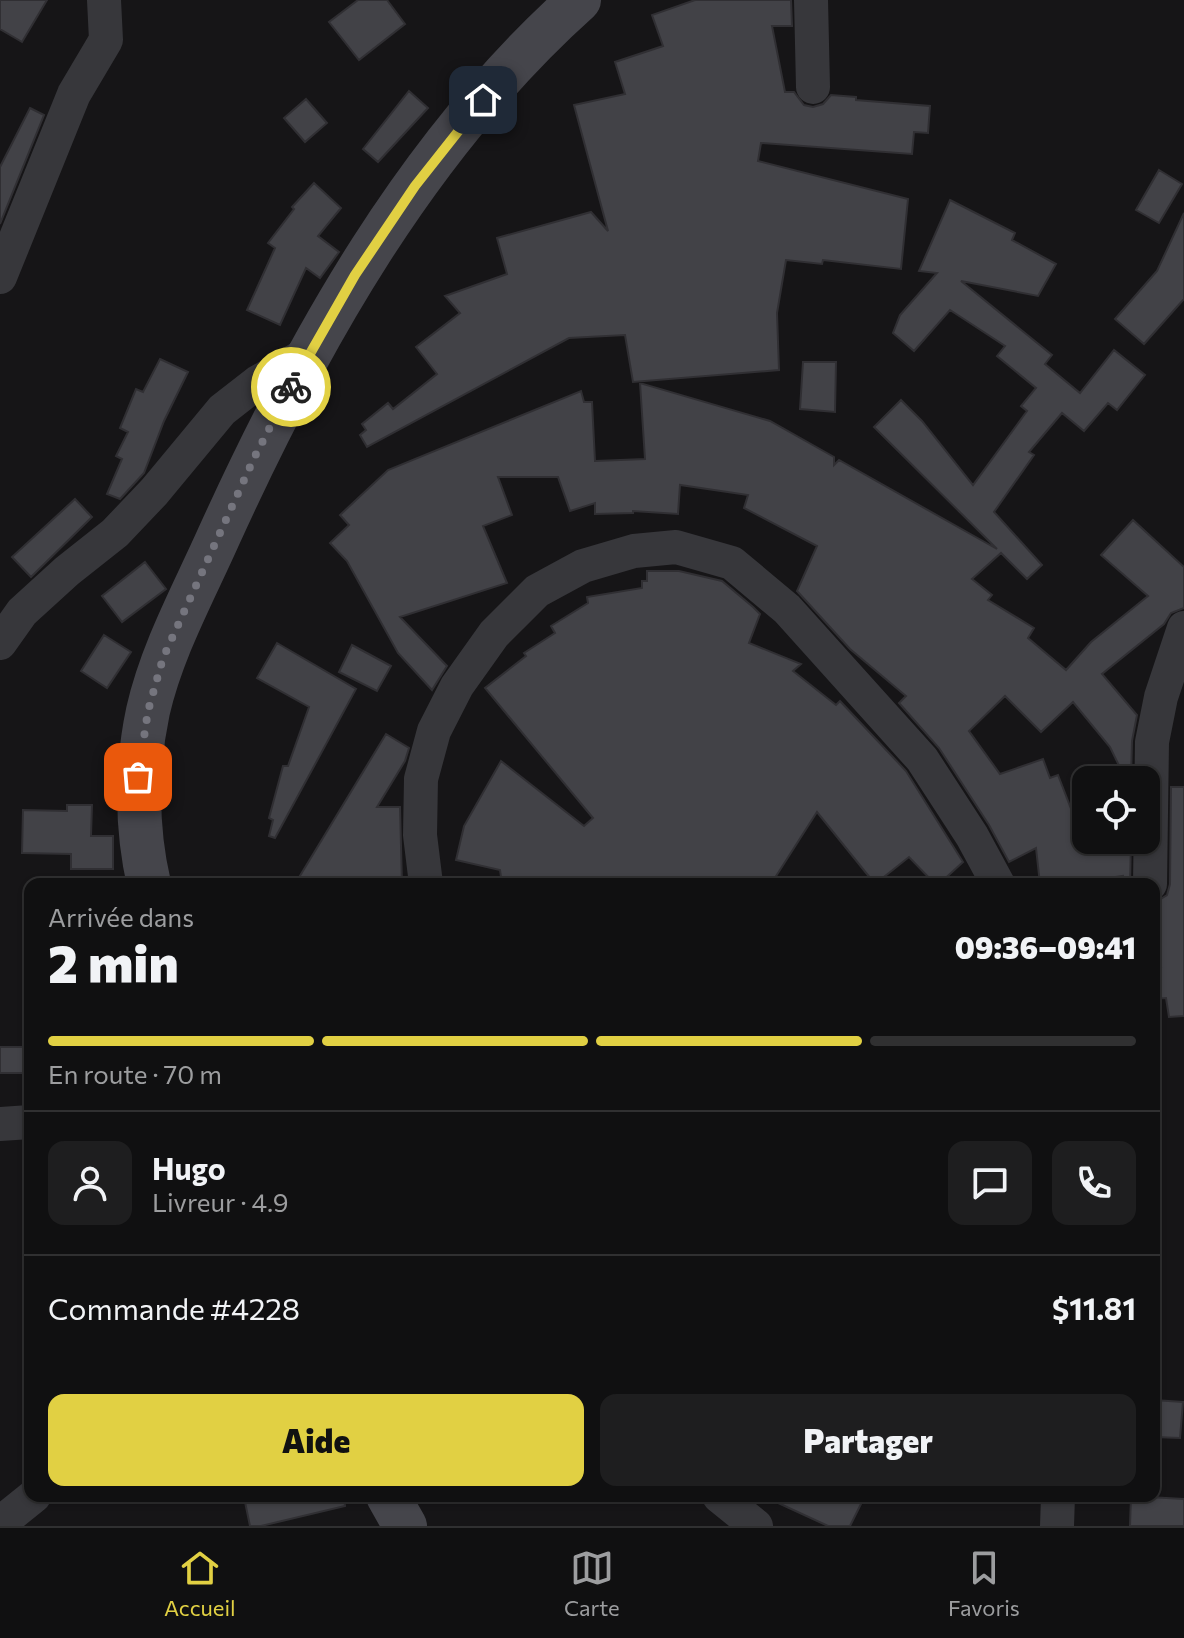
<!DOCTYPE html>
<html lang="fr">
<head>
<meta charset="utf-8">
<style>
	:root { --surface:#101011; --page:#1e1e1f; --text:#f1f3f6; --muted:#9c9d9f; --line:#303031; --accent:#e1d043 }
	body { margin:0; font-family:Commissioner,sans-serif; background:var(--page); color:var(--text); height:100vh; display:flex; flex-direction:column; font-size:30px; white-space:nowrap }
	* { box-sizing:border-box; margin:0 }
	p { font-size:26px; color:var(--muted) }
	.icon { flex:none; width:44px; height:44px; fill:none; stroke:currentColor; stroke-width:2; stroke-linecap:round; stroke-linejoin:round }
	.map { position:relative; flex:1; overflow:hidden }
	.drawer { position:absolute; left:24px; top:878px; width:1136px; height:624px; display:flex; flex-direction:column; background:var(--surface); border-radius:16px; box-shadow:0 2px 6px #0004,0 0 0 2px var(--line) }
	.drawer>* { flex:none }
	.controls { position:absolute; left:1072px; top:766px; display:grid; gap:16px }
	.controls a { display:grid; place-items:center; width:88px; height:88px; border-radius:16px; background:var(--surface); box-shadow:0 2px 6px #0004,0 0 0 2px var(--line); font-size:40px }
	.pin { position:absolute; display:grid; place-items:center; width:68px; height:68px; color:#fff; margin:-34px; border-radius:16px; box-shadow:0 4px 12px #0006 }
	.courier { position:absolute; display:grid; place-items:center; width:80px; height:80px; margin:-40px; border:6px solid #e1d043; border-radius:50%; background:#fff; color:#222; box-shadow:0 2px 10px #0007 }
	.headline em { font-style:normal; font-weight:800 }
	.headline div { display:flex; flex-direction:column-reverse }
	.headline { display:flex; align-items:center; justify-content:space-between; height:136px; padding:0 24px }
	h1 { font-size:52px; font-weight:800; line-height:60px }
	.bar { display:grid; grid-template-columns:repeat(4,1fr); gap:12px 8px; align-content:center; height:96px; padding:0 24px }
	.bar i { height:10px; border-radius:6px; background:var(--line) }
	.bar .current { background:var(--accent) }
	.bar p { grid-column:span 4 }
	.line { display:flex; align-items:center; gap:20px; padding:0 24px; border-top:2px solid var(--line) }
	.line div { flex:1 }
	.round { display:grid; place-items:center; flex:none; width:84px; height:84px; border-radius:16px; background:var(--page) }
	.action { display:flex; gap:16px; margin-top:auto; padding:16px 24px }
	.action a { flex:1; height:92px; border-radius:16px; background:var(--accent); color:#111; font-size:32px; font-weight:800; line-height:92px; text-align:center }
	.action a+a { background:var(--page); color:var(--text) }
	.menu { display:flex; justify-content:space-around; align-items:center; height:112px; border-top:2px solid var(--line); background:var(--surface); font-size:22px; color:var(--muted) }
	.menu a { display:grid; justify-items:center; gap:4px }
	.menu .current { color:var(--accent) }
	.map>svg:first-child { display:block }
	.building { fill:#424247; stroke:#302f33; stroke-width:2 }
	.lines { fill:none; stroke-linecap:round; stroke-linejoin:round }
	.street { stroke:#37373b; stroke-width:34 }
	.secondary { stroke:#45454b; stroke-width:44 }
	.done { stroke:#75757e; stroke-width:8; stroke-dasharray:0 14.4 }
	.route { stroke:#e1d043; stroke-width:10 }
</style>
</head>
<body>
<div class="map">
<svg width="1184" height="1526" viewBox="0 0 1184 1526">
	<rect width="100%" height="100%" fill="#161517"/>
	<path class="building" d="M 0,0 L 47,0 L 22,42 L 0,29 Z
		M 358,0 L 387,0 L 405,24 L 359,60 L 329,22 Z
		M 695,0 L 791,0 L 792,26 L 772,26 L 785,92 L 794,92 L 804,105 L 813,107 L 823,104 L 831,95 L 856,97 L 856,100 L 930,106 L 928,133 L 914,132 L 912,154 L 761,143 L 758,161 L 908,199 L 901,269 L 823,260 L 822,264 L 786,260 L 777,313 L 779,370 L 633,382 L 625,335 L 569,338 L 367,447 L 360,435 L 366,430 L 362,424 L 388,403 L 393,409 L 437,374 L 416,347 L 460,313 L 445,296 L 507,274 L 497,238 L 591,212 L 608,231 L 574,105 L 625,94 L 615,62 L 663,46 L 652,15 Z
		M 409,91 L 428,108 L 378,162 L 363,149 Z
		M 306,99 L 327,123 L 305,142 L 284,118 Z
		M 30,108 L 44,115 L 0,224 L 0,167 Z
		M 1159,170 L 1182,184 L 1159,223 L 1136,210 Z
		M 314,183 L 341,208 L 318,236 L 339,252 L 320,278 L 306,268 L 280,325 L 247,310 L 275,248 L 268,243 L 294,209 L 292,207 Z
		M 950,200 L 1015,233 L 1012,240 L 1056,264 L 1038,296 L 961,281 L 1052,355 L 1045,364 L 1080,393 L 1114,350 L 1145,375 L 1117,410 L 1108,403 L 1084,431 L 1062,413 L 1029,452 L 1034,455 L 994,512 L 1042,565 L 1027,579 L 1001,553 L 972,579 L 992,595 L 988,600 L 1034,628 L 1028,638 L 1066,670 L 1091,642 L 1148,596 L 1101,555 L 1133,520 L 1184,567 L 1184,608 L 1171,613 L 1164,624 L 1102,674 L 1137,715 L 1132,741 L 1131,779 L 1126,780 L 1110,747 L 1073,702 L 1041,732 L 1005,696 L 969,731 L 1000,774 L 1043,759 L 1050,778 L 1058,775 L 1087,850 L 1131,841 L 1130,884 L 1124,884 L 1123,876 L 1069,884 L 1040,884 L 1036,848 L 1009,862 L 989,825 L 939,748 L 899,703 L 906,696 L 850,649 L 797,591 L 817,546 L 744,508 L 748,495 L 680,485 L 678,514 L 633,511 L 633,513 L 595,514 L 595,503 L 570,511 L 558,477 L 498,477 L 512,515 L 483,526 L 507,583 L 400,617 L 447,666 L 432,690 L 398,653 L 347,561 L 330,543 L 349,525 L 340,515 L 388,470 L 581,391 L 584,402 L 592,402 L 595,461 L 645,459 L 640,383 L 770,421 L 834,457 L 834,465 L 839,460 L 997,549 L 874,427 L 901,400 L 922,421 L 973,485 L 1027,411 L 1021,406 L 1036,388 L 997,356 L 1005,346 L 950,310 L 914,351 L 893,333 L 900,315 L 937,273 L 919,271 Z
		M 1184,213 L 1184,299 L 1144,344 L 1115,319 L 1157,271 Z
		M 160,359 L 188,372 L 164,421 L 144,473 L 120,499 L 107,494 L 122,459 L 116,456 L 128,432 L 120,428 L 136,389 L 143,392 Z
		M 803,362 L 836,362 L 835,412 L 800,409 Z
		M 75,499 L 92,517 L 31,577 L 12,557 Z
		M 145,562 L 166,589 L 122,622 L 102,596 Z
		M 647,571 L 679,571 L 722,581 L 753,607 L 760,614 L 749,643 L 801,664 L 793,671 L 836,705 L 840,701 L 906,771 L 963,862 L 939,884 L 935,884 L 909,857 L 875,884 L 817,812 L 771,884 L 502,884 L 500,870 L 456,860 L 464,826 L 501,761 L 584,826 L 593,818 L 485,688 L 526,656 L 524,653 L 555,633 L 551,626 L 588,603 L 587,597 L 642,588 L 642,581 L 647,581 Z
		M 104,635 L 131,652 L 107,688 L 81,671 Z
		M 277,643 L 356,689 L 275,838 L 269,836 L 273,820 L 269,818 L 283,766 L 288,766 L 309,707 L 257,678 Z
		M 352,645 L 391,666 L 377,691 L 339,672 Z
		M 386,734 L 409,748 L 405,761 L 377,807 L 400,807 L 402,884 L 295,884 Z
		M 1171,787 L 1184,787 L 1184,1016 L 1169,1017 L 1166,998 L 1154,999 L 1154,968 L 1161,967 L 1154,903 L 1167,895 L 1170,884 Z
		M 67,805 L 92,805 L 91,836 L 113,836 L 113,869 L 71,869 L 71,854 L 22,853 L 23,810 L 67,811 Z
		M 0,1047 L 30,1047 L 30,1073 L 0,1073 Z
		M 1154,1400 L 1183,1402 L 1180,1438 L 1154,1437 Z
		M 270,1496 L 344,1496 L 345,1506 L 261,1526 L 250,1526 L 245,1502 Z
		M 763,1496 L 865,1496 L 850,1526 L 828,1526 Z
		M 1131,1496 L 1184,1499 L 1184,1526 L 1130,1526 Z"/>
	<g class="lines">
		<path class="street" d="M 811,0 L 813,87
			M 0,277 L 74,94 L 106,40 L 104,0
			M 0,643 L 22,612 L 67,571 L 115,533 L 154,492 L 222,410 L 258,382 L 310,352
			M 426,884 L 420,835 L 421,779 L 434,731 L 457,686 L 494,634 L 537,591 L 583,566 L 634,551 L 676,547 L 732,563 L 787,609 L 922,759 L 972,836 L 998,884
			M 1150,884 L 1152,742 L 1161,697 L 1184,628
			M 0,1124 L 30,1122
			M 719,1496 L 756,1526
			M 0,1519 L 8,1517 L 34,1496
			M 1057,1526 L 1058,1496"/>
		<path class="secondary" d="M 149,884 C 136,828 136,767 148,711 C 162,650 193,594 218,538 C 307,342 417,145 579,0
			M 388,1496 L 405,1526"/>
	</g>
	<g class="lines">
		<path class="done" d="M 138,777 L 148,711 L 163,658 L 255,456 L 291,387"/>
		<path class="route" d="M 291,387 L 355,275 L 415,186 L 483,100"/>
	</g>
</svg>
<div class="controls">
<a><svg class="icon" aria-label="locate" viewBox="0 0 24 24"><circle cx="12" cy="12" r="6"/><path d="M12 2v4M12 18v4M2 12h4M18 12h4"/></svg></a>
</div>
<div class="pin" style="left:138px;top:777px;background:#ea580c"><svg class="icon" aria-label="bag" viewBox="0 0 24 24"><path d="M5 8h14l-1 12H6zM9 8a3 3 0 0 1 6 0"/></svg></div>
<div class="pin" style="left:483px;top:100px;background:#1f2937"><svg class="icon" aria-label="home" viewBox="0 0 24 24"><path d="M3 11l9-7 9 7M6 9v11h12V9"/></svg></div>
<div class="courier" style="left:291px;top:387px"><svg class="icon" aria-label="bike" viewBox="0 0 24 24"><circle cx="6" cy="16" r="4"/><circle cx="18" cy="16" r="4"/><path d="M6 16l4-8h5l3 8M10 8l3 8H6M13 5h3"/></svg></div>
<section class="drawer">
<div class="headline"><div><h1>2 min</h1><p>Arrivée dans</p></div><em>09:36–09:41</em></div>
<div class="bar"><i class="current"></i><i class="current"></i><i class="current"></i><i></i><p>En route · 70 m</p></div>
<div class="line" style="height:144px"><a class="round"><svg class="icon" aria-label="person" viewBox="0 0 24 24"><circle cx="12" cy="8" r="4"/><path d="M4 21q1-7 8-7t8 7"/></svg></a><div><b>Hugo</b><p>Livreur · 4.9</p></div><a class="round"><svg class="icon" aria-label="chat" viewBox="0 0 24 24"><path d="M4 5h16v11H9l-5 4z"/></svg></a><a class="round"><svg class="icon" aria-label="phone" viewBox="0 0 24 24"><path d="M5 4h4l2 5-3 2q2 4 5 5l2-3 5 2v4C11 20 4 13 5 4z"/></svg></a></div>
<div class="line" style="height:104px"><div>Commande #4228</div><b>$11.81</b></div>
<div class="action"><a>Aide</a><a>Partager</a></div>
</section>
</div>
<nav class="menu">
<a class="current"><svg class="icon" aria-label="home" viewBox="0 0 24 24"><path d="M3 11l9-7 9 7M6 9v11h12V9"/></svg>Accueil</a>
<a><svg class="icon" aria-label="map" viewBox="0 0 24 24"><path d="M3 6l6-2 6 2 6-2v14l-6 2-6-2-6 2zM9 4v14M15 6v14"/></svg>Carte</a>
<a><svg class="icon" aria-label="saved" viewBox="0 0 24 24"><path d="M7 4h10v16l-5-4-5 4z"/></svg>Favoris</a>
</nav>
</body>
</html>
